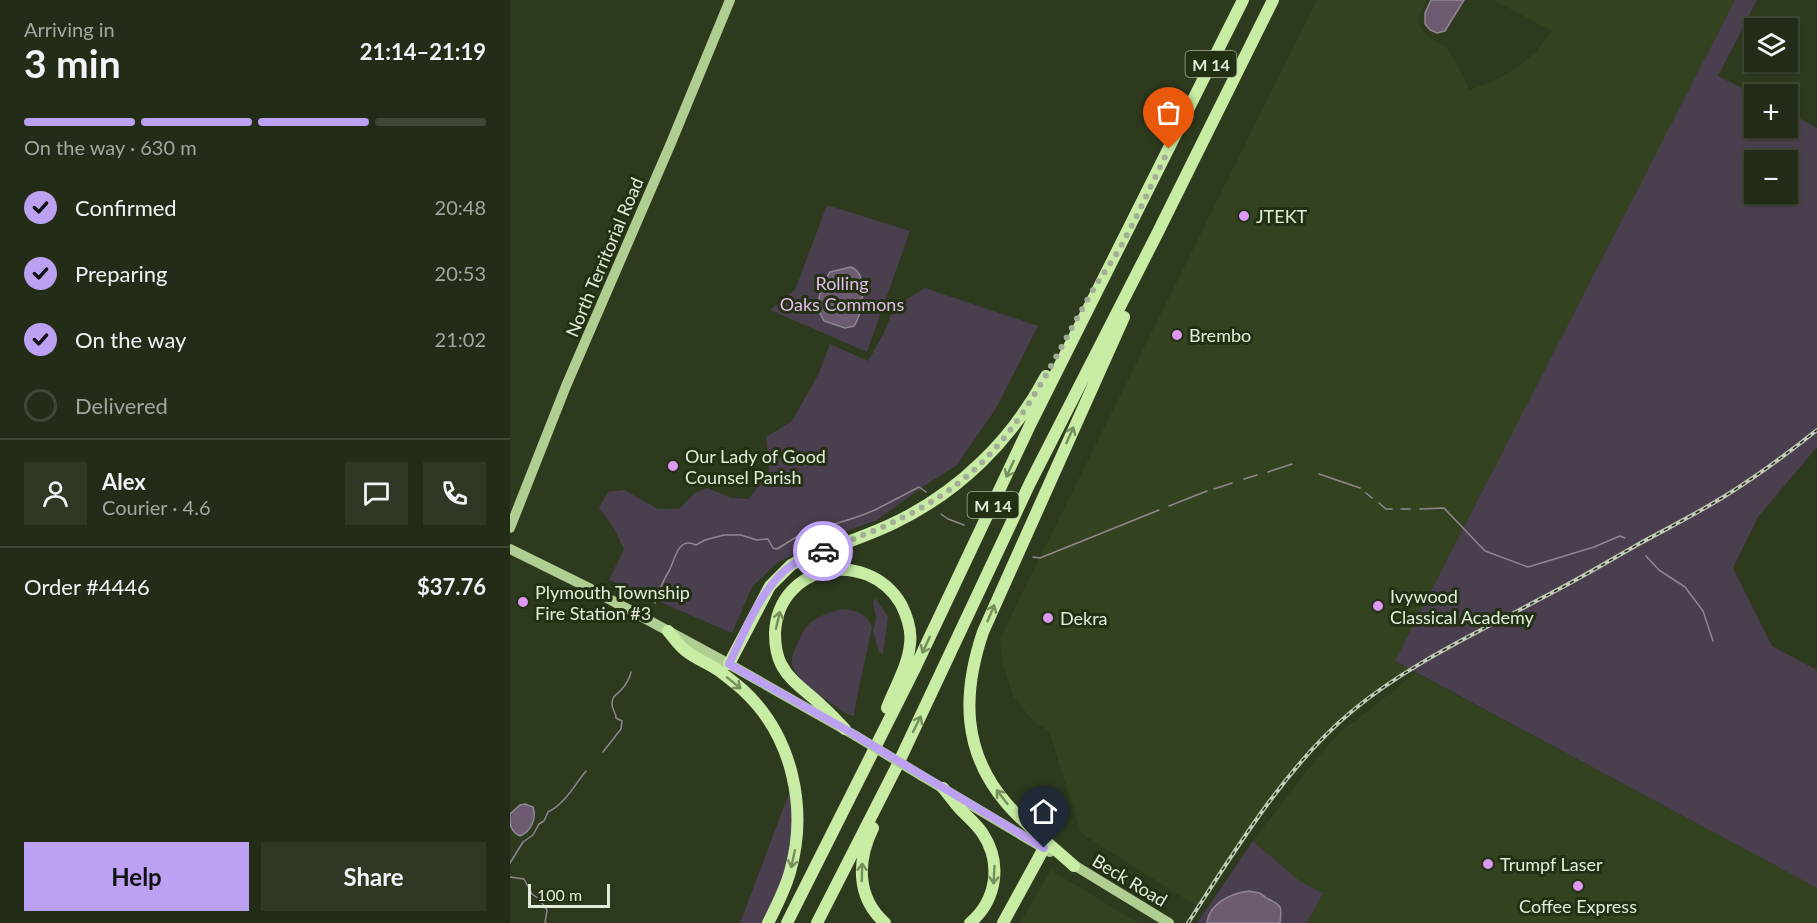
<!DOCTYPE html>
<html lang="en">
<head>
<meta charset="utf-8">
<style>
	:root { --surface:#222c16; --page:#2e3823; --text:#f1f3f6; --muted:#a2a7a1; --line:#3f4835; --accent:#bca0f2 }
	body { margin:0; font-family:Lato,sans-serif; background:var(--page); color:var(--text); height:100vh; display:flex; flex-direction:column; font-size:22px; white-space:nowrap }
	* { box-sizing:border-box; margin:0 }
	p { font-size:20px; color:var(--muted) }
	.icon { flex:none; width:33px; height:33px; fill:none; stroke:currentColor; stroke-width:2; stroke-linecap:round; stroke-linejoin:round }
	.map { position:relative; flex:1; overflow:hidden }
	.side { display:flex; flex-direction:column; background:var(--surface); width:510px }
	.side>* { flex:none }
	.controls { position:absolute; left:1234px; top:18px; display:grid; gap:12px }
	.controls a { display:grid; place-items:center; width:54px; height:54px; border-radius:0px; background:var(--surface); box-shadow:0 2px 4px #0004,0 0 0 2px var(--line); font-size:30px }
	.scale { position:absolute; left:18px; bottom:15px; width:82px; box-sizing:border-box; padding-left:6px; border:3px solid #e3ecdb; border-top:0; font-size:16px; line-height:21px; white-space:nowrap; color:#e3ecdb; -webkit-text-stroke:4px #233014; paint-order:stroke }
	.pin { position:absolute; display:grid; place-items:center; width:51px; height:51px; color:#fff; margin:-62px -26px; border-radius:50% 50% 50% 0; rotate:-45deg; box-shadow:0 0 6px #0007 }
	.pin .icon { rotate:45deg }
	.courier { position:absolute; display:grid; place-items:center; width:60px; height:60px; margin:-30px; border:4px solid #bca0f2; border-radius:50%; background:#fff; color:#222; box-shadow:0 2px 8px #0007 }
	.head em { font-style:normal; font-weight:700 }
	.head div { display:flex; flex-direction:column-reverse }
	.head { display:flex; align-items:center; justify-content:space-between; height:102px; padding:0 24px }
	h1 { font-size:39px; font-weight:700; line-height:45px }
	.bar { display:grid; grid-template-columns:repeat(4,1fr); gap:9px 6px; align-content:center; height:72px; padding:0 24px }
	.bar i { height:8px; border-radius:4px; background:var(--line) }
	.bar .current { background:var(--accent) }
	.bar p { grid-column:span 4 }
	.line { display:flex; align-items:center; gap:15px; padding:0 24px; border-top:2px solid var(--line) }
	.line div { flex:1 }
	.round { display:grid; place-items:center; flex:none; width:63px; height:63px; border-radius:0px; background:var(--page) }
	ol { padding:0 24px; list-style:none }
	li { display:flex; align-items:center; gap:18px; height:66px }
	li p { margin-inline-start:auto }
	li .icon { padding:6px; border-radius:50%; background:var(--accent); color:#111; stroke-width:4 }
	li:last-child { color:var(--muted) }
	li i { width:33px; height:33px; border:3px solid var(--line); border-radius:50% }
	.cta { display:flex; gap:12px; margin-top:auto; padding:12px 24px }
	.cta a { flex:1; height:69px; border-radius:0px; background:var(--accent); color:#111; font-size:24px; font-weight:700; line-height:69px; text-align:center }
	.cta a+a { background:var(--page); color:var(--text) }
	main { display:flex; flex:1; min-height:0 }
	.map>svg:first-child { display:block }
	.built { fill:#334320 }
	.green { fill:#4a3f4e; fill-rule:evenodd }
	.water { fill:#6c5b71; stroke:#908691; stroke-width:1.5 }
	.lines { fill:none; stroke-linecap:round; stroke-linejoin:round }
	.stream { stroke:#908691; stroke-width:1.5 }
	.major { stroke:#b0ce92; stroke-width:10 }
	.highway { stroke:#c8eca4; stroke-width:12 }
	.rail-casing { stroke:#c2cbb8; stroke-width:4 }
	.rail { stroke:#233014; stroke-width:1.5; stroke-dasharray:4.5; stroke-linecap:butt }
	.major-bridge { stroke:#b0ce92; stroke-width:10 }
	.oneway { stroke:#768e5c }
	.done { stroke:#a3ae99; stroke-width:6; stroke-dasharray:0 10.8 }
	.route { stroke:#bca0f2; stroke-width:8 }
	.poi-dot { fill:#de98f3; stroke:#233014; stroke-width:2 }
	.labels { text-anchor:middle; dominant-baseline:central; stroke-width:6; stroke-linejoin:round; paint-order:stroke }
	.shield { fill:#233014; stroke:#a9b49f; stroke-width:1.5 }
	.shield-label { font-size:16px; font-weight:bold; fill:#e3ecdb }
	.poi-label { font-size:18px; fill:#e3ecdb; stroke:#233014; text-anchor:start }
	.street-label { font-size:18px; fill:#e3ecdb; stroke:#233014 }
	.park-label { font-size:18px; fill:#e0beeb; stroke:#233014 }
</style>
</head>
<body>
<main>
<section class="side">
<div class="head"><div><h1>3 min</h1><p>Arriving in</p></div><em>21:14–21:19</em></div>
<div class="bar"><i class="current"></i><i class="current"></i><i class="current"></i><i></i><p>On the way · 630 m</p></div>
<ol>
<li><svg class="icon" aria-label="check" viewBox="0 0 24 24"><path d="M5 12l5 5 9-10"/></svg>Confirmed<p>20:48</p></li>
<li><svg class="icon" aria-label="check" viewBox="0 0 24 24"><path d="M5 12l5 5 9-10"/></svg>Preparing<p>20:53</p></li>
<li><svg class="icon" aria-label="check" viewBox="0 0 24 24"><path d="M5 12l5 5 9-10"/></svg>On the way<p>21:02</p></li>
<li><i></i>Delivered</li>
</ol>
<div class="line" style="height:108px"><a class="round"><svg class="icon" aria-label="person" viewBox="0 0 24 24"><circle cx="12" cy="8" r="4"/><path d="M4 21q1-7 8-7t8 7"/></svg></a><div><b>Alex</b><p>Courier · 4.6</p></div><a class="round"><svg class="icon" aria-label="chat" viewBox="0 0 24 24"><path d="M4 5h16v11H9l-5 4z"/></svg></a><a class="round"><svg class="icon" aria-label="phone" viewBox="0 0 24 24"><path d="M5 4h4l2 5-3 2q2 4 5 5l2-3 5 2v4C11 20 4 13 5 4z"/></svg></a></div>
<div class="line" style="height:78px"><div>Order #4446</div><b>$37.76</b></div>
<div class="cta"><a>Help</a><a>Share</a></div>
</section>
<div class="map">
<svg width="1307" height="923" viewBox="0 0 1307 923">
	<rect width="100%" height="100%" fill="#2d3a1e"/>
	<path class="built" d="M 807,0 L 917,0 L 907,20 L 912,30 L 923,40 L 936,47 L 954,77 L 959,90 L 982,82 L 1008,67 L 1027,51 L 1042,31 L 983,0 L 1225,0 L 885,661 L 901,670 L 841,712 L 809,741 L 777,779 L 723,853 L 688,907 L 571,833 L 539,731 L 524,722 L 503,696 L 492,661 L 490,640 L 508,601 Z
		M 906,673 L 1307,888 L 1307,923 L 797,923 L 813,893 L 791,882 L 743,841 L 802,764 L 828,734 Z
		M 541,870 L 628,923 L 510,923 Z"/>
	<path class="green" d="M 1225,0 L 1247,0 L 1208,76 L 1245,95 L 1245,128 L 1278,128 L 1278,112 L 1307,128 L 1307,447 L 1248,517 L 1223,568 L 1262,646 L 1307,670 L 1307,888 L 885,661 ZM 1245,160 L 1278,160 L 1278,194 L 1245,194 Z
		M 317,205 L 400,231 L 357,352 L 260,310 L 285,290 Z
		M 415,288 L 528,326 L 485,410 L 446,466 L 420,482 L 367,520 L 313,540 L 268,562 L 242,587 L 222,633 L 99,580 L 114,549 L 102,525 L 89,508 L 98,492 L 114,490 L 148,509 L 169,509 L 185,493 L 197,488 L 222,498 L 239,499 L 259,471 L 256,437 L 282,421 L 309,373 L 320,344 L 358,361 L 374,333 L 384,307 Z
		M 365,598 L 378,617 L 373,654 L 369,652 L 363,631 L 366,619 L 363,603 Z
		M 332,609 C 345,610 358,614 362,627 L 346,702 L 344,716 L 339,715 C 322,703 284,683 282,662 C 281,655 286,647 289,640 C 298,619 311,615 332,609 Z
		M 284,780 L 286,844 L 255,923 L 230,923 Z
		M 743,841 L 791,882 L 813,893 L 797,923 L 770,923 L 771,914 L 764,900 L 757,899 L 750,893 L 716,897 L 699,914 L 697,923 L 687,923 Z"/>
	<path class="water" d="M 921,0 L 954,0 L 935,31 L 927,33 L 920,30 L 915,24 L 915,13 Z
		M 341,267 C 359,274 353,313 344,326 L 335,328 L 314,321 L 307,308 L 312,285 L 320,272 Z
		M 15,804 L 23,807 C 27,819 21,831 10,836 C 0,831 0,825 0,814 L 10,805 Z
		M 739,891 C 742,892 746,892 749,893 C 753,894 755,898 758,899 C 772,905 772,907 770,923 L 697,923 C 699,903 722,893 739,891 Z"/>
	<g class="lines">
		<path class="stream" d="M 758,472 L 782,464
			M 809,474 L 850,488
			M 734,479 L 747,475
			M 704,489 L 722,483
			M 856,493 L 862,498
			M 869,503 L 876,509 L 882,509
			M 659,506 L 697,491
			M 891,509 L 900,509
			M 910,509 L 934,508 L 975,551 L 1018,567 L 1084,547 L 1110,536 L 1115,538
			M 431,514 L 438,519 L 454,525
			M 1136,556 L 1149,570 L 1175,587 L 1193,611 L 1203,641
			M 523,557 L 530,558 L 649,510
			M 145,603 C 149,591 152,582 159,571 C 165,561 167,536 186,545 L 195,540 L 214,535 L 231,535 L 247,540 L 258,539 L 263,548 L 267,549 L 288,536 L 303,531 L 350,516 L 365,510 L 409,487 L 416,492
			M 93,752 L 111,729 L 112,721 L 106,718 C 106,712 102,710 102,704 C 102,695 107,695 112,689 C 116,685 120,677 121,672
			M 0,863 L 13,842 L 23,835 L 29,824 L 34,821 L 38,812 C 55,804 65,784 76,771
			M 0,877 L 14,879 L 22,894 L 29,899 L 37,910 L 35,923"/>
		<path class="major" d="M 0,528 L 56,386 L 161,143 L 220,0
			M 0,549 L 77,587 L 219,664 L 346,736
			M 412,776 L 540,852
			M 559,862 L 659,923"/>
		<path class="highway" d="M 158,631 C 164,638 169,646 176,651 C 186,659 198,663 208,670 C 216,676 225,683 233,690 C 283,736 298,809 280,872 C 275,890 266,907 258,923
			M 219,664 L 260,586 L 281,565 L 294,558 C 323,547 355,537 384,523 C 449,492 502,440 536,376
			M 335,729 C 327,721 320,713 312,706 C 298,692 280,682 271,664 C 266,654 265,643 265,633 C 268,564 357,547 391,604 C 397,616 402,630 400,644 C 398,666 385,687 377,708
			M 433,788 C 440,796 446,806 454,813 C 461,820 468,826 473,834 C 492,863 487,900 460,923
			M 363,828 C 347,861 346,897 375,923
			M 564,866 C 542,846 517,827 497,804 C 452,752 452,694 473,632 L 614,317
			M 277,923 L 405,668 L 521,423 L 733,0
			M 307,923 L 388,764 L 520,483 L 647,234 L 763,0
			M 493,923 L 534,848"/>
		<g class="rail-casing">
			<path id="rail" d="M 678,923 C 724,852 776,766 841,712 C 897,665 965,634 1028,600 C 1062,583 1094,564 1127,545 C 1156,529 1186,514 1215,496 C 1247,476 1277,454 1307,430"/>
		</g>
		<use href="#rail" class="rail"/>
		<path class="major-bridge" d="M 346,736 L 412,776"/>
	</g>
	<defs><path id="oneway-shaft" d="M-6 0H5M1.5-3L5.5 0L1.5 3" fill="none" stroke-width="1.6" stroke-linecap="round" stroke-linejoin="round" transform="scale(1.5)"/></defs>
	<g class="oneway">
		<use href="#oneway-shaft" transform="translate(560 435) rotate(-66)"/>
		<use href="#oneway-shaft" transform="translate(500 469) rotate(115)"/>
		<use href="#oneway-shaft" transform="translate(481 613) rotate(-67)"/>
		<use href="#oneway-shaft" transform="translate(268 620) rotate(-77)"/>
		<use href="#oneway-shaft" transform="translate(416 645) rotate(115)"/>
		<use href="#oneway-shaft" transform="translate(224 683) rotate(39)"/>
		<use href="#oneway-shaft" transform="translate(407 724) rotate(-64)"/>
		<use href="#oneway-shaft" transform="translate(492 797) rotate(-128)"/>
		<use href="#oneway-shaft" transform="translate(283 859) rotate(102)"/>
		<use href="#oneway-shaft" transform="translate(352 872) rotate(-89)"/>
		<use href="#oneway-shaft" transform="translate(484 875) rotate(93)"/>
	</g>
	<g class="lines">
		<path class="done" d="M 313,551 C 366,530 412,514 457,476 C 514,428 543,360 579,297 C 589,279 601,264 611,246 C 628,215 643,181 659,149"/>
		<path class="route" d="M 313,551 C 302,555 291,558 282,565 C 252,585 235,632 219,664 L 335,729 L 534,848"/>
	</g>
	<g class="poi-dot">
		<circle cx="734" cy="216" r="6"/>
		<circle cx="667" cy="335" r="6"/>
		<circle cx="163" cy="466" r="6"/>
		<circle cx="13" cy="602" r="6"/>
		<circle cx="868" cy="606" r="6"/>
		<circle cx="538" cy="618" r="6"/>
		<circle cx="978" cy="864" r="6"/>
		<circle cx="1068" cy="886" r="6"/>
	</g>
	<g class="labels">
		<g class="shield">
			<rect x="675.5" y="51" width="51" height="26" rx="4.5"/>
			<rect x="457.5" y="492" width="51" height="26" rx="4.5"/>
		</g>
		<g class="shield-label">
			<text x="701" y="64">M 14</text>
			<text x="483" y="505">M 14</text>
		</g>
		<g class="poi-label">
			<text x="746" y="216">JTEKT</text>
			<text x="679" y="335">Brembo</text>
			<text x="175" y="456">Our Lady of Good<tspan x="175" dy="21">Counsel Parish</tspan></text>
			<text x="25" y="592">Plymouth Township<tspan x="25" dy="21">Fire Station #3</tspan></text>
			<text x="880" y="596">Ivywood<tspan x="880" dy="21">Classical Academy</tspan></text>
			<text x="550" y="618">Dekra</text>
			<text x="990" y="864">Trumpf Laser</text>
			<text x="1068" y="906" text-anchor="middle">Coffee Express</text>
		</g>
		<g class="street-label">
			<text transform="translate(94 257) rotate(-67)">North Territorial Road</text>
			<text transform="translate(620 880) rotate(31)">Beck Road</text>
		</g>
		<g class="park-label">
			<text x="332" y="283">Rolling<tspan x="332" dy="21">Oaks Commons</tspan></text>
		</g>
	</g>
</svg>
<div class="controls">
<a><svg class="icon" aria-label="layers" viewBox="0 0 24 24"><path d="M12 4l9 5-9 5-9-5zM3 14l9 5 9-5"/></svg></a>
<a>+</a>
<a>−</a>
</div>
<div class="scale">100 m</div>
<div class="pin" style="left:659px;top:149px;background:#ea580c"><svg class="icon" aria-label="bag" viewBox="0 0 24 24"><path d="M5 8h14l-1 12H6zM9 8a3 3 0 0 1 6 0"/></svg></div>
<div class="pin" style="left:534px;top:848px;background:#1f2937"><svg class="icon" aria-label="home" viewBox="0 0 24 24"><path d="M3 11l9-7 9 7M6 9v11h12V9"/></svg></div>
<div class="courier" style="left:313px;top:551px"><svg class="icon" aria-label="car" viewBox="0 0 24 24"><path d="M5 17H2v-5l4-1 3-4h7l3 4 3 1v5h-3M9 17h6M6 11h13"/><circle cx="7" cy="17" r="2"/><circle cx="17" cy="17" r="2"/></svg></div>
</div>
</main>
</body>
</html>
